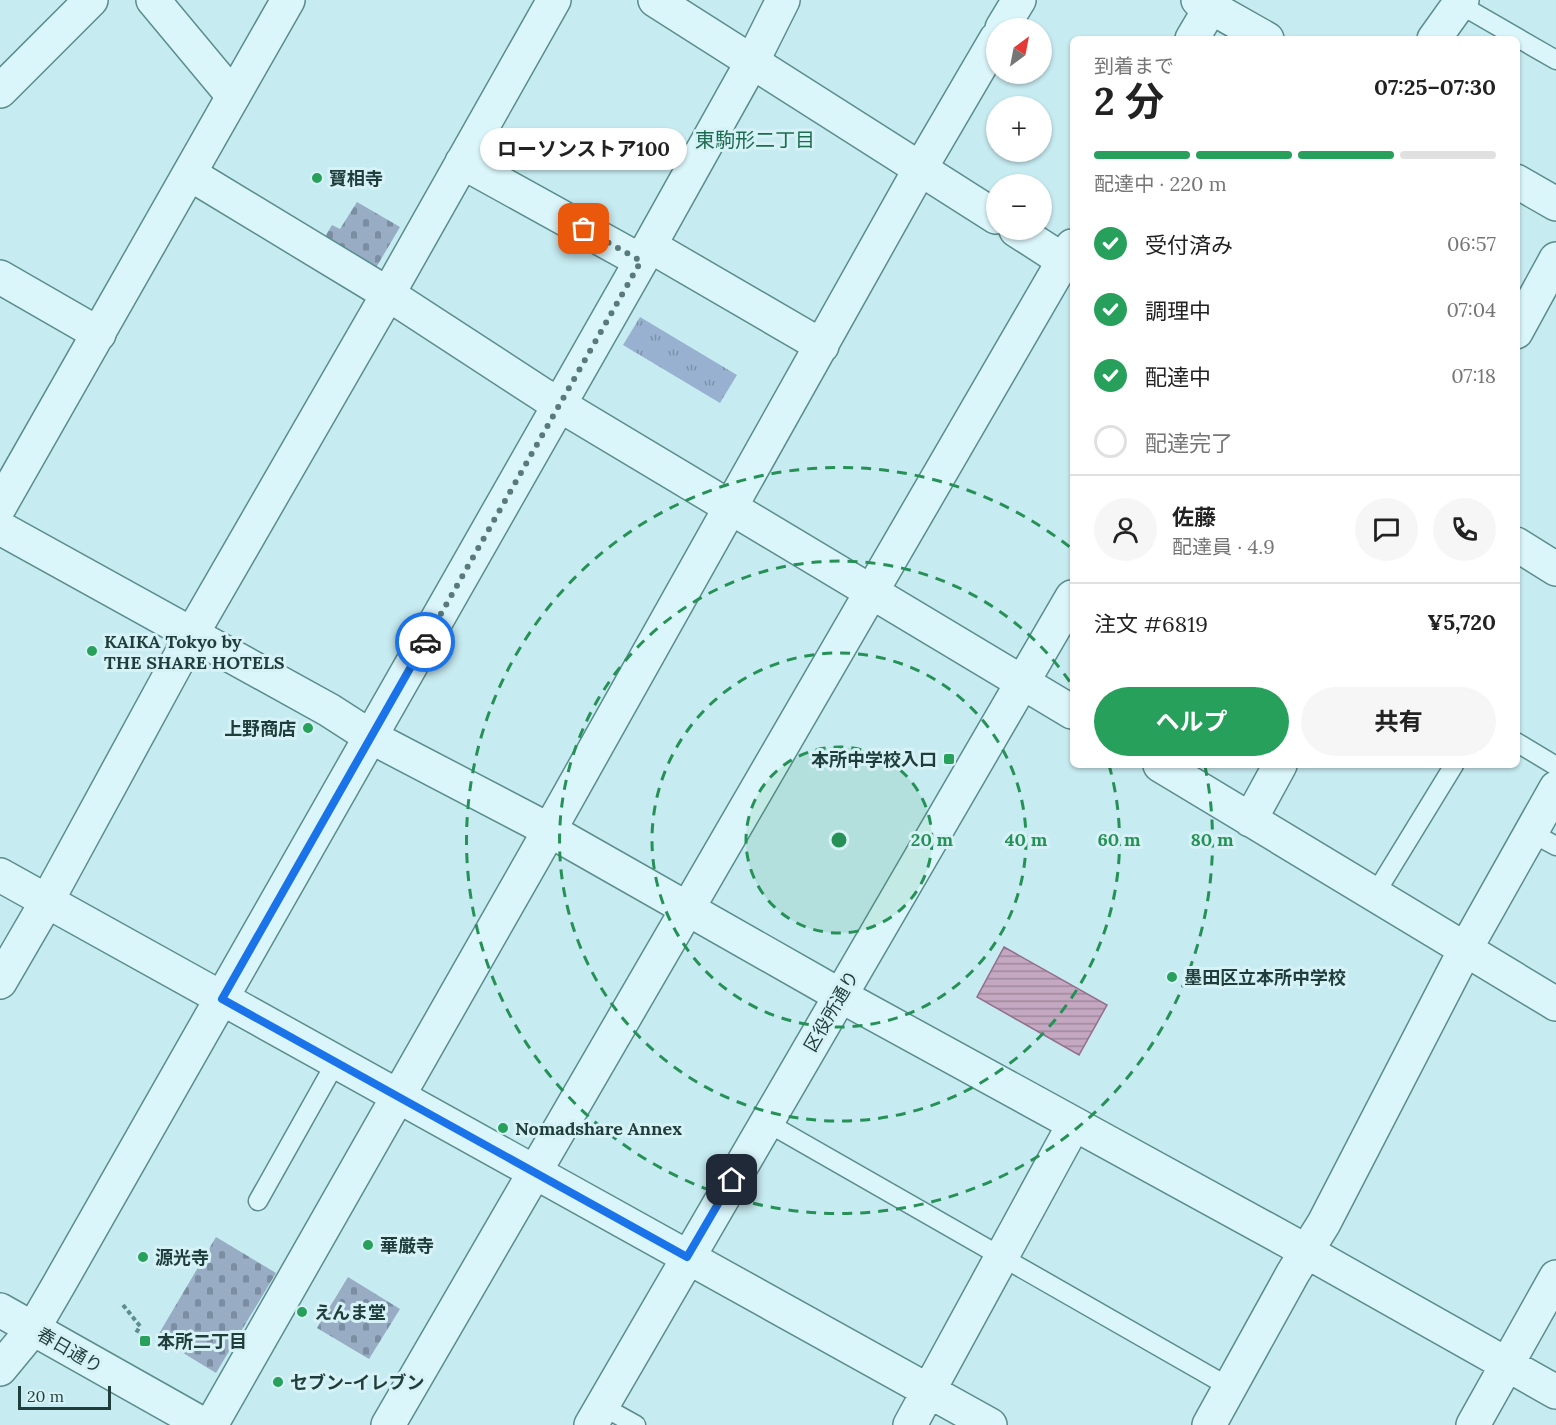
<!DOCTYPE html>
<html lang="ja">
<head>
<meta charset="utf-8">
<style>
	:root { --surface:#fff; --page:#f6f6f6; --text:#222; --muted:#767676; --line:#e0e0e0; --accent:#27a05b }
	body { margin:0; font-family:Lora,"Noto Sans JP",serif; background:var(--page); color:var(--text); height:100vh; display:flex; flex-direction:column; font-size:22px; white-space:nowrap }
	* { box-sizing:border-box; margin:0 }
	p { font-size:20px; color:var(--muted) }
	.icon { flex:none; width:33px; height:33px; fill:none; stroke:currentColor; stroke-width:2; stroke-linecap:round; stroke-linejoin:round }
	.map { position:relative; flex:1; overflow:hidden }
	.details { position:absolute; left:1070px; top:36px; width:450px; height:732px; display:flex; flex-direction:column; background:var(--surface); border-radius:9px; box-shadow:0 2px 4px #0004 }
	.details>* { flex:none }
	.needle { width:39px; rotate:32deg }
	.controls { position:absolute; left:986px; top:18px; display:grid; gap:12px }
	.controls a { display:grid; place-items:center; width:66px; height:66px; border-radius:50%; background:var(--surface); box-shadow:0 2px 4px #0004; font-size:30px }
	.scale { position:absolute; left:18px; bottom:15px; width:93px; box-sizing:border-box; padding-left:6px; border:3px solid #1f3d3a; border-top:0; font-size:16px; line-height:21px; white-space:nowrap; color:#1f3d3a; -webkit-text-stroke:4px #d6f2f7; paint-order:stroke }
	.pin { position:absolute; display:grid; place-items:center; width:51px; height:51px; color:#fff; margin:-26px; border-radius:12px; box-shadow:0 3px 9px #0006 }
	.courier { position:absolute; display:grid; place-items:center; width:60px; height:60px; margin:-30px; border:4px solid #1a73e8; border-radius:50%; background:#fff; color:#222; box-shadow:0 2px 8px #0007 }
	.bubble { position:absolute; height:42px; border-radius:21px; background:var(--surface); box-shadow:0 2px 4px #0004; font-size:20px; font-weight:700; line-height:42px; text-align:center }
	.headline em { font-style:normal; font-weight:700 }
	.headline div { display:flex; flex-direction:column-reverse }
	.headline { display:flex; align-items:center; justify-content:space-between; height:102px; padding:0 24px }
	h1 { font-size:39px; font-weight:700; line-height:45px }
	.bar { display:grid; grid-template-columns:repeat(4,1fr); gap:9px 6px; align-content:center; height:72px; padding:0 24px }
	.bar i { height:8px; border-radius:4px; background:var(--line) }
	.bar .active { background:var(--accent) }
	.bar p { grid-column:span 4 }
	.line { display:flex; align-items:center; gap:15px; padding:0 24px; border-top:2px solid var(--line) }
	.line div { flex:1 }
	.round { display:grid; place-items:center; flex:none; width:63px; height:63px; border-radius:32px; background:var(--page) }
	ol { padding:0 24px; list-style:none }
	li { display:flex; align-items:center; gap:18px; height:66px }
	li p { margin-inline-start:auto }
	li .icon { padding:6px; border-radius:50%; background:var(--accent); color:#fff; stroke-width:4 }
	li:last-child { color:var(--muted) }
	li i { width:33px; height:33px; border:3px solid var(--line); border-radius:50% }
	.button { display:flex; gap:12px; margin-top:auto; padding:12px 24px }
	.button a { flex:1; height:69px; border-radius:36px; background:var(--accent); color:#fff; font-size:24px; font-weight:700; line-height:69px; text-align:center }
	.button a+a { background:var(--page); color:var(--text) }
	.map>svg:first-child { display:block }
	.cemetery { fill:url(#cemetery-stones) }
	.park { fill:url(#park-tufts) }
	.water { fill:url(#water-rules); stroke:#936d8c; stroke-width:1.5 }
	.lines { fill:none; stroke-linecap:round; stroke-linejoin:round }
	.service-casing { stroke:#5a8d8c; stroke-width:21 }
	.minor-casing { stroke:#5a8d8c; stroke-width:36 }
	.tertiary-casing { stroke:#5a8d8c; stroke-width:36 }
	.path { stroke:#5a8d8c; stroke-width:4; stroke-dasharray:4.5 3; stroke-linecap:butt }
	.service { stroke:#daf6fb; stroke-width:18 }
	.minor { stroke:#daf6fb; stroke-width:33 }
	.tertiary { stroke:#daf6fb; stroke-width:33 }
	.done { stroke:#597a7a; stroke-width:6; stroke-dasharray:0 10.8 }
	.route { stroke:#1a73e8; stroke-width:8 }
	.ring { fill:none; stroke:#269156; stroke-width:3; stroke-dasharray:10 8 }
	.poi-dot { fill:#27a05b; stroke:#d6f2f7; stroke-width:2 }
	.labels { text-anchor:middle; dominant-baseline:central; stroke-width:6; stroke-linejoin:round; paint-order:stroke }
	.poi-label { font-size:18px; font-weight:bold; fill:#1f3d3a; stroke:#d6f2f7; text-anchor:start }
	.street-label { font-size:18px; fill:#1f3d3a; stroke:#d6f2f7 }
	.neighbourhood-label { font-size:20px; fill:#1c6c50; stroke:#d6f2f7 }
	.centre { fill:#269156; stroke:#d6f2f7; stroke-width:3 }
	.ring-label { font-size:18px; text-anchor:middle; font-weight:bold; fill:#269156; stroke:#d6f2f7; stroke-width:6; stroke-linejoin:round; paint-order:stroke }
</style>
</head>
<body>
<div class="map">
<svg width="1556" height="1425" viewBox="0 0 1556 1425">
	<defs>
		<pattern id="cemetery-stones" width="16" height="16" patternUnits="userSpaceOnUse" patternTransform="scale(1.5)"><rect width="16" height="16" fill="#98acc4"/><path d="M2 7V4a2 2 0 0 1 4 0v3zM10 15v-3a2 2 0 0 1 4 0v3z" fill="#7b8da0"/></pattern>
		<pattern id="park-tufts" width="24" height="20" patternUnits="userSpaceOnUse" patternTransform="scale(1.5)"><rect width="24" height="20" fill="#99b1d0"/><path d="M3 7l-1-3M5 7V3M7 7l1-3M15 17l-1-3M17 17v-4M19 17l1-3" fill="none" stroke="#7c91aa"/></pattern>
		<pattern id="water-rules" width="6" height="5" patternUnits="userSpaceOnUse" patternTransform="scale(1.5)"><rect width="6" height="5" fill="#c4a7c0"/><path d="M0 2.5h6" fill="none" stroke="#9f899d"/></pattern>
	</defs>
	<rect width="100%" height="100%" fill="#c6ebf1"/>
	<path class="cemetery" d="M 357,202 L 400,227 L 374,271 L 323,240 L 332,225 L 340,229 Z
		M 216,1237 L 276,1273 L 216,1373 L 157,1337 Z
		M 348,1277 L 400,1309 L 369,1359 L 317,1328 Z"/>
	<path class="park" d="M 640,317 L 737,375 L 720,403 L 623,345 Z"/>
	<path class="water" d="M 1004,947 L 1107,1005 L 1079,1055 L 977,997 Z"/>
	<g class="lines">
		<g class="service-casing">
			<path id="service" d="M 1459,4 L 1556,60
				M 1516,742 L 1556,766
				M 1530,832 L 1556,846
				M 1375,894 L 1454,765
				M 766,1122 L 1231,1388
				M 258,1201 L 336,1062
				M 602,1406 L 636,1425"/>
		</g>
		<g class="minor-casing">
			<path id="minor" d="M 153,0 L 233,96
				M 1198,0 L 1267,39
				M 1002,28 L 1019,0
				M 1192,39 L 1215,0
				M 1434,39 L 1462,0
				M 0,91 L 91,0
				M 462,162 L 641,261
				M 190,174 L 388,294 L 543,395 L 1072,712
				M 1516,181 L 1556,204
				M 650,246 L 822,346
				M 0,277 L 99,334
				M 1516,332 L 1556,259
				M 0,528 L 329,710 L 371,737 L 549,830 L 841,996 L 1288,1241 L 1556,1392
				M 1160,765 L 1556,1004
				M 1250,820 L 1280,765
				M 0,875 L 990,1425
				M 0,982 L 47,901 L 200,620 L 388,294 L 554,0
				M 0,1369 L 33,1329 L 58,1286 L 641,261 L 752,62 L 783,0
				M 211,1425 L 536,854 L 920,169 L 996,39
				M 388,1425 L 1072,246
				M 591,1425 L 1072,597
				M 910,1425 L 1074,1124
				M 1209,1425 L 1293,1273 L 1324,1223 L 1466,948 L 1556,788
				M 1473,1425 L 1556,1277"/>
		</g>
		<g class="tertiary-casing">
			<path id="tertiary" d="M 655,0 L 996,217
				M 1016,230 L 1072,266
				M 0,506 L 288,0
				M 1516,544 L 1556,569
				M 0,1310 L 204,1425"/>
		</g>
		<path class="path" d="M 123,1305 L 140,1326 L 135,1335"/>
		<use href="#service" class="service"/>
		<use href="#minor" class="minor"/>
		<use href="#tertiary" class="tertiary"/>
	</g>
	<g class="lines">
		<path class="done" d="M 425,642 L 641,261 L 584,229"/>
		<path class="route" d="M 425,642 L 222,999 L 687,1257 L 732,1180"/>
	</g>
	<circle cx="839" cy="840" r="93" fill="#269156" fill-opacity=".12"/>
	<g class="ring">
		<circle cx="839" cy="840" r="93"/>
		<circle cx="839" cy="840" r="187"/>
		<path d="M1109 765A280 280 0 1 1 1072 685"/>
		<path d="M1205 766A373 373 0 1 1 1071 548"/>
	</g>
	<g class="poi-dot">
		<circle cx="317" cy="178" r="6"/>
		<circle cx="92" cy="651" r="6"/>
		<circle cx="308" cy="728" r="6"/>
		<rect x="943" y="753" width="12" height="12" rx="3"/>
		<circle cx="1172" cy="977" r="6"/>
		<circle cx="503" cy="1128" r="6"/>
		<circle cx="368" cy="1245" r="6"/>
		<circle cx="143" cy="1257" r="6"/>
		<circle cx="302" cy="1312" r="6"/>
		<rect x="139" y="1335" width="12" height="12" rx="3"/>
		<circle cx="278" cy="1382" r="6"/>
	</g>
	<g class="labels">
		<g class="poi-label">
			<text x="329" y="178">寶相寺</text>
			<text x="104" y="641">KAIKA Tokyo by<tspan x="104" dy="21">THE SHARE HOTELS</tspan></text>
			<text x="296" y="728" text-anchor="end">上野商店</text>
			<text x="937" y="759" text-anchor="end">本所中学校入口</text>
			<text x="1184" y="977">墨田区立本所中学校</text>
			<text x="515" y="1128">Nomadshare Annex</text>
			<text x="380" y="1245">華厳寺</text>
			<text x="155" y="1257">源光寺</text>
			<text x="314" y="1312">えんま堂</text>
			<text x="157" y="1341">本所二丁目</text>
			<text x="290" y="1382">セブン-イレブン</text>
		</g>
		<g class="street-label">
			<text transform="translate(831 1011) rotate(-60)">区役所通り</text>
			<text transform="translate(70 1350) rotate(30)">春日通り</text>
		</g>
		<g class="neighbourhood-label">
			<text x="755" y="139">東駒形二丁目</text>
		</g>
	</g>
	<circle cx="839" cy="840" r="9" class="centre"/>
	<g class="ring-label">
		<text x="932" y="846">20 m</text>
		<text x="1026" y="846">40 m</text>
		<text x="1119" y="846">60 m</text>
		<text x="1212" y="846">80 m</text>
	</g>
</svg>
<div class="controls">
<a><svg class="needle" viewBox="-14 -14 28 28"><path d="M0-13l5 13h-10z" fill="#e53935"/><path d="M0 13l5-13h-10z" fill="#767676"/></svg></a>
<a>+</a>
<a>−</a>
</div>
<div class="scale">20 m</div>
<div class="pin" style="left:584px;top:229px;background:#ea580c"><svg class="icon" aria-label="bag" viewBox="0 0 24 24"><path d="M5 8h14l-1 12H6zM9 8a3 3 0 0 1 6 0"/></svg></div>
<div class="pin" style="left:732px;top:1180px;background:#1f2937"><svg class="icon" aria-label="home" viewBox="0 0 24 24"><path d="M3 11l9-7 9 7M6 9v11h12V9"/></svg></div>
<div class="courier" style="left:425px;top:642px"><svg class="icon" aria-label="car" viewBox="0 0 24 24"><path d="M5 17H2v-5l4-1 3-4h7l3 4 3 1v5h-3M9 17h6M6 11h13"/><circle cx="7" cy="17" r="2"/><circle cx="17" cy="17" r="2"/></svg></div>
<div class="bubble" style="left:480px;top:128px;width:207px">ローソンストア100</div>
<section class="details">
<div class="headline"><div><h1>2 分</h1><p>到着まで</p></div><em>07:25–07:30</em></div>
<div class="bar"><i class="active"></i><i class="active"></i><i class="active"></i><i></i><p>配達中 · 220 m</p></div>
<ol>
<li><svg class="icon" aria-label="check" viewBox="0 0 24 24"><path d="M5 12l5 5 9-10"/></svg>受付済み<p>06:57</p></li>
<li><svg class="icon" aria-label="check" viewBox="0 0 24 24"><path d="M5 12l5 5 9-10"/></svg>調理中<p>07:04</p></li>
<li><svg class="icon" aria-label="check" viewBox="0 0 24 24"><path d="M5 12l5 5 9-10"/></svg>配達中<p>07:18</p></li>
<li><i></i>配達完了</li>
</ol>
<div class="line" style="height:108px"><a class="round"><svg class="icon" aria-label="person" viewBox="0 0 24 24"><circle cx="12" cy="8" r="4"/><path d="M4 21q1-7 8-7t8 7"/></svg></a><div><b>佐藤</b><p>配達員 · 4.9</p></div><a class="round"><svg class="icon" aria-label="chat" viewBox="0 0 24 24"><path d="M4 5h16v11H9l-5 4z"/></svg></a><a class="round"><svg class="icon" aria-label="phone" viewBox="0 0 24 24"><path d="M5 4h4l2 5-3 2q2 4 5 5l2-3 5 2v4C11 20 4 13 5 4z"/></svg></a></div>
<div class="line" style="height:78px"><div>注文 #6819</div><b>¥5,720</b></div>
<div class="button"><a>ヘルプ</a><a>共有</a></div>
</section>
</div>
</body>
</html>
